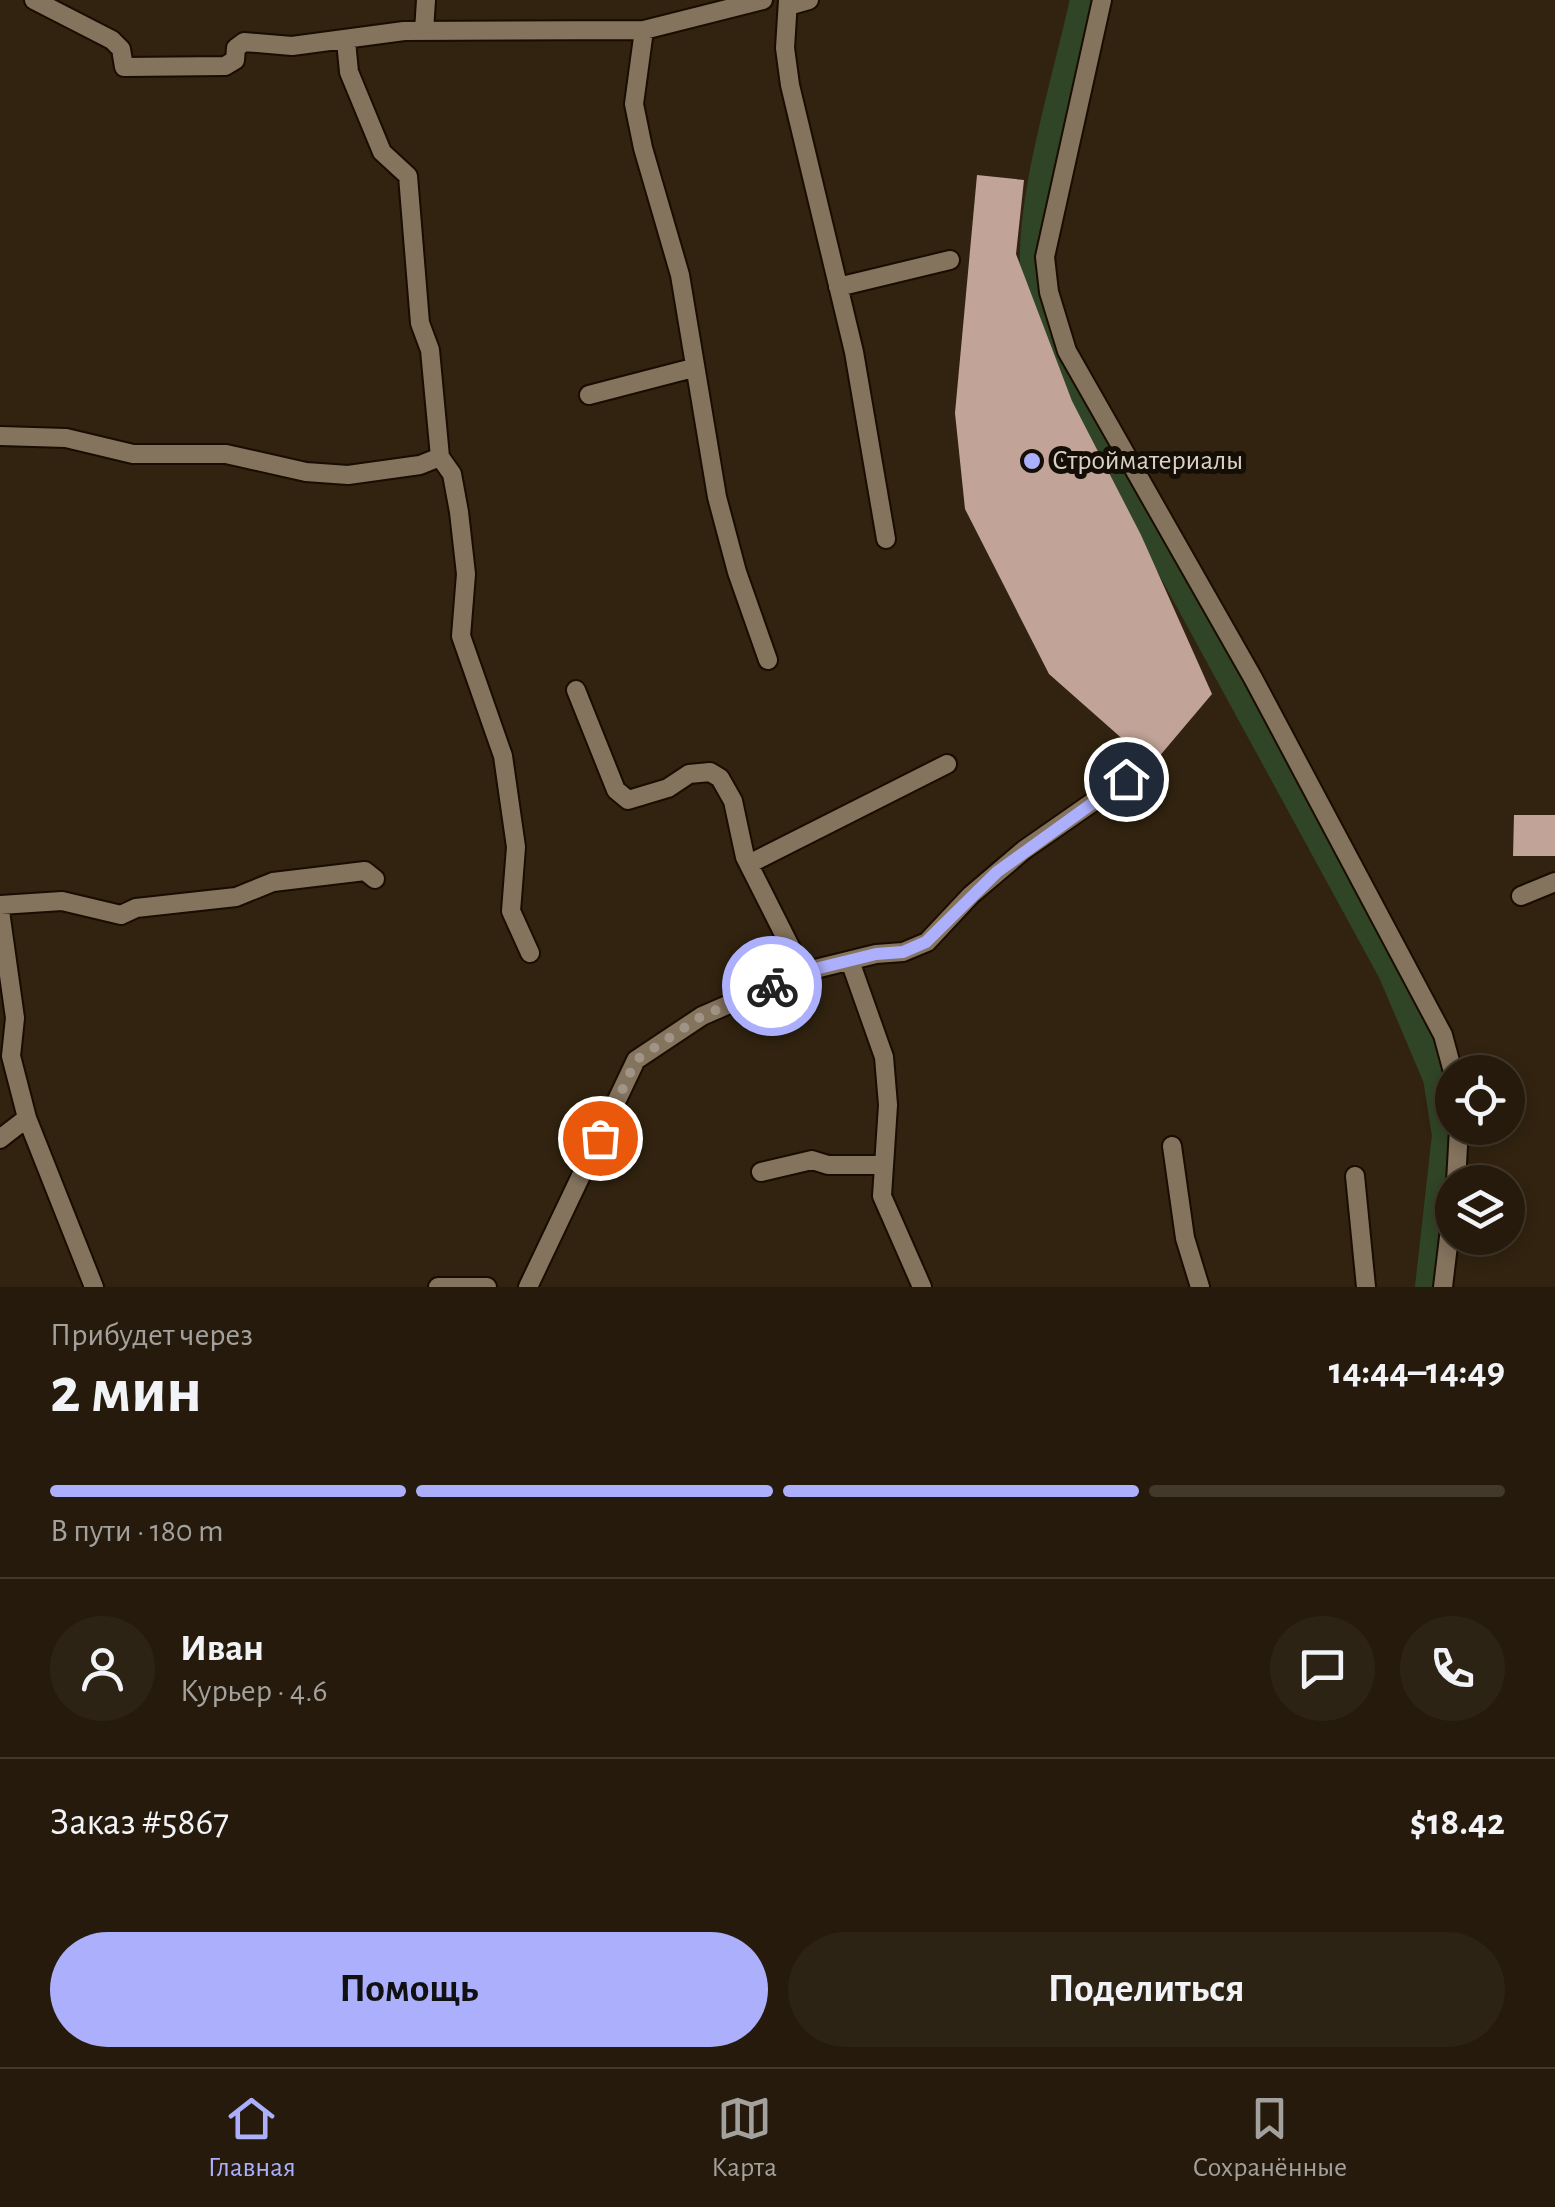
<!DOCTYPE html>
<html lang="ru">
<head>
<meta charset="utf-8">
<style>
	:root { --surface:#251a0b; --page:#2d2314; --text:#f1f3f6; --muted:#a3a19d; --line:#42382c; --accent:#acaffb }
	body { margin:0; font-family:"Alegreya Sans",sans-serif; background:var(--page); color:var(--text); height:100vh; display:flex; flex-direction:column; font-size:38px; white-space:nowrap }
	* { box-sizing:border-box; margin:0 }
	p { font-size:32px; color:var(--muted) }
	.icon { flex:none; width:55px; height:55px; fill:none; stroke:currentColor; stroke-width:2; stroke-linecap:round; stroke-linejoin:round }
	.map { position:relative; height:1287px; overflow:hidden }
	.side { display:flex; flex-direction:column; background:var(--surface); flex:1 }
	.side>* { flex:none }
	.controls { position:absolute; left:1435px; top:1055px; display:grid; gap:20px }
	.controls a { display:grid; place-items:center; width:90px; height:90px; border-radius:50%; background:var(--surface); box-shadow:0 5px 15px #0003,0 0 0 2px var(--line); font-size:50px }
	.pin { position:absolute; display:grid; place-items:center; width:85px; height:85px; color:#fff; margin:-42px; border:5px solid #fff; border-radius:50%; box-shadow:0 2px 10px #0007 }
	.courier { position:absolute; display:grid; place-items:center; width:100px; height:100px; margin:-50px; border:8px solid #acaffb; border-radius:50%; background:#fff; color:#222; box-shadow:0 2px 12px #0007 }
	.summary em { font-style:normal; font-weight:700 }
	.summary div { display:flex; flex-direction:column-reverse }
	.summary { display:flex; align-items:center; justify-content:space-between; height:170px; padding:0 50px }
	h1 { font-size:65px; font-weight:700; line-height:75px }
	.bar { display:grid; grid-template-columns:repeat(4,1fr); gap:15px 10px; align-content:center; height:120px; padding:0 50px }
	.bar i { height:12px; border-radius:8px; background:var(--line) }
	.bar .active { background:var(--accent) }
	.bar p { grid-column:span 4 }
	.line { display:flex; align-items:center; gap:25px; padding:0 50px; border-top:2px solid var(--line) }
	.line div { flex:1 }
	.round { display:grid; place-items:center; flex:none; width:105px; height:105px; border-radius:52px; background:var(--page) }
	.action { display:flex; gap:20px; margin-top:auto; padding:20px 50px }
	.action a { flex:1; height:115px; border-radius:60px; background:var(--accent); color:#111; font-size:40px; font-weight:700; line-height:115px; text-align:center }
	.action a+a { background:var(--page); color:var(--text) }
	.tabs { display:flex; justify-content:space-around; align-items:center; height:140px; border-top:2px solid var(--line); background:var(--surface); font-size:28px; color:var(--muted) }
	.tabs a { display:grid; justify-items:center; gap:5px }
	.tabs .active { color:var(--accent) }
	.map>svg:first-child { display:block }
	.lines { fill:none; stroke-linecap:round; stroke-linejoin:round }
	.river { stroke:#304525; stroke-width:28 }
	.building { fill:#c1a397 }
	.minor-casing { stroke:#190c00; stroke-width:22 }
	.minor { stroke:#84735d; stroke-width:18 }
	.done { stroke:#9f9485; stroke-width:10; stroke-dasharray:0 18 }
	.route { stroke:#acaffb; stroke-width:12 }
	.poi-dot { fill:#acaffb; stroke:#140e06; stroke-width:4 }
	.labels { text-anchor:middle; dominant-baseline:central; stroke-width:10; stroke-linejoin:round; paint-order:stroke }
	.poi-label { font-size:28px; fill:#dad1c5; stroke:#140e06; text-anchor:start }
</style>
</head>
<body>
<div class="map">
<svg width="1555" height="1287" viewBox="0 0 1555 1287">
	<rect width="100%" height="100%" fill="#31230f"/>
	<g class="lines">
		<path class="river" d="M 1084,0 C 1067,80 1023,215 1036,292 C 1044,344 1077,393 1101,439 L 1392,972 L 1437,1078 L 1446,1135 L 1429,1287"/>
	</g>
	<path class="building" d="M 977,175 L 1024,180 L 1016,254 L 1072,401 L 1141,535 L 1212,694 L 1152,765 L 1049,674 L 965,509 L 955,413 Z
		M 1514,815 L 1555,815 L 1555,856 L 1513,856 Z"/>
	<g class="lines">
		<g class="minor-casing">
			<path id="minor" d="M 34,0 L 112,40 L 121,49 L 124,67 L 225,66 L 235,60 L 236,48 L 244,42 L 292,46 L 404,31 L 644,30 L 763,0
				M 788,0 L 785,48 L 790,85 L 854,352 L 886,539
				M 1102,0 L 1045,257 L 1049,292 L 1067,351 L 1253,678 L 1443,1035 L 1453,1072
				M 788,6 L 809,0
				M 644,30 L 634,104 L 643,148 L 680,275 L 717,497 L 737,572 L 768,660
				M 424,31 L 426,0
				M 838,287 L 950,260
				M 589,395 L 693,368
				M 0,436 L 66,438 L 133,454 L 226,454 L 306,472 L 348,475 L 420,465 L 440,457 L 430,350 L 420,323 L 408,176 L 382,152 L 349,72 L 346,41
				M 440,457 L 452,474 L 459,512 L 466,574 L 461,636 L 503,756 L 516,847 L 511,911 L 530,953
				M 576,690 L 616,790 L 628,800 L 668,788 L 689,774 L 710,772 L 720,778 L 733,801 L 745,857 L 803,972
				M 749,864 L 947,764
				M 1521,896 L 1555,882
				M 0,905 L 62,901 L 121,915 L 136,908 L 236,897 L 273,882 L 365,871 L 375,879
				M 0,911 L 15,1018 L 11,1056 L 27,1118 L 94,1287
				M 850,961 L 884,1057 L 888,1105 L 882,1196 L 922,1287
				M 0,1139 L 27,1118
				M 1172,1146 L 1185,1238 L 1200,1287
				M 761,1172 L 812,1160 L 828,1165 L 882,1165
				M 1355,1176 L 1366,1287
				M 1456,1182 L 1459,1128
				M 438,1287 L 487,1287
				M 528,1287 L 636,1060 L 702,1016 L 803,972 L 876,954 L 903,952 L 927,942 L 971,895 L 1024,850 L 1126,779
				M 1443,1287 L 1452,1212"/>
		</g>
		<use href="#minor" class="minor"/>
	</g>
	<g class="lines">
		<path class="done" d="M 600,1138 L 636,1060 L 702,1016 L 772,986"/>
		<path class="route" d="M 772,986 L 803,972 L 876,954 L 903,952 L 926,942 L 997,872 L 1126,779"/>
	</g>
	<circle class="poi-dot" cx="1032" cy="461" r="10"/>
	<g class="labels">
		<g class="poi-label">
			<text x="1052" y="461">Стройматериалы</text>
		</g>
	</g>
</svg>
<div class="controls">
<a><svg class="icon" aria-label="locate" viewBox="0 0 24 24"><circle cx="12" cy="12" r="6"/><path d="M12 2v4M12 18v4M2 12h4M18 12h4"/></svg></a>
<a><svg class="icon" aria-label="layers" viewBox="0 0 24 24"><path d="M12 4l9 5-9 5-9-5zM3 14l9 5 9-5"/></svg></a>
</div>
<div class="pin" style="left:600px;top:1138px;background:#ea580c"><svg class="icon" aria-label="bag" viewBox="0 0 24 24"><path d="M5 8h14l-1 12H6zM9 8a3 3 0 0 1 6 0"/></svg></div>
<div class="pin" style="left:1126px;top:779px;background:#1f2937"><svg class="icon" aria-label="home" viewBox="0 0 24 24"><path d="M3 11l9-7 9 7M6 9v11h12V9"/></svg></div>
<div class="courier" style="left:772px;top:986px"><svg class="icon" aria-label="bike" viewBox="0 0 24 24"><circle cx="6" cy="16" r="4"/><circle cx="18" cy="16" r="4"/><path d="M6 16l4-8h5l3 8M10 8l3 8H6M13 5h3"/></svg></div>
</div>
<section class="side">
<div class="summary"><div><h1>2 мин</h1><p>Прибудет через</p></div><em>14:44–14:49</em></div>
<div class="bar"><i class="active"></i><i class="active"></i><i class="active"></i><i></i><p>В пути · 180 m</p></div>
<div class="line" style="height:180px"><a class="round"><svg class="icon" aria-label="person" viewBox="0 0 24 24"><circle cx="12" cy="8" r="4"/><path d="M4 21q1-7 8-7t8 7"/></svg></a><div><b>Иван</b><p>Курьер · 4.6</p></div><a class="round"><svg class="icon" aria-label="chat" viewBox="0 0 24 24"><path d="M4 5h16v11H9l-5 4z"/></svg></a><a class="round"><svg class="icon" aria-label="phone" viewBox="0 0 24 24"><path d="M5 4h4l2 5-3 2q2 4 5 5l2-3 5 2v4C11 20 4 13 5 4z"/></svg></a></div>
<div class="line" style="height:130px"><div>Заказ #5867</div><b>$18.42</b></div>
<div class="action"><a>Помощь</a><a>Поделиться</a></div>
</section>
<nav class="tabs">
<a class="active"><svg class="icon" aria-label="home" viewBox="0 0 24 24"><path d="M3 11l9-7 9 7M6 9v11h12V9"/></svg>Главная</a>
<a><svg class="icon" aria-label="map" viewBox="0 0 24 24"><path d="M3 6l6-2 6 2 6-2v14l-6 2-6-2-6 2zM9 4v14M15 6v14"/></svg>Карта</a>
<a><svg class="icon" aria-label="saved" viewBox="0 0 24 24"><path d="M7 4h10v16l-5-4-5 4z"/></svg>Сохранённые</a>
</nav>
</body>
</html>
